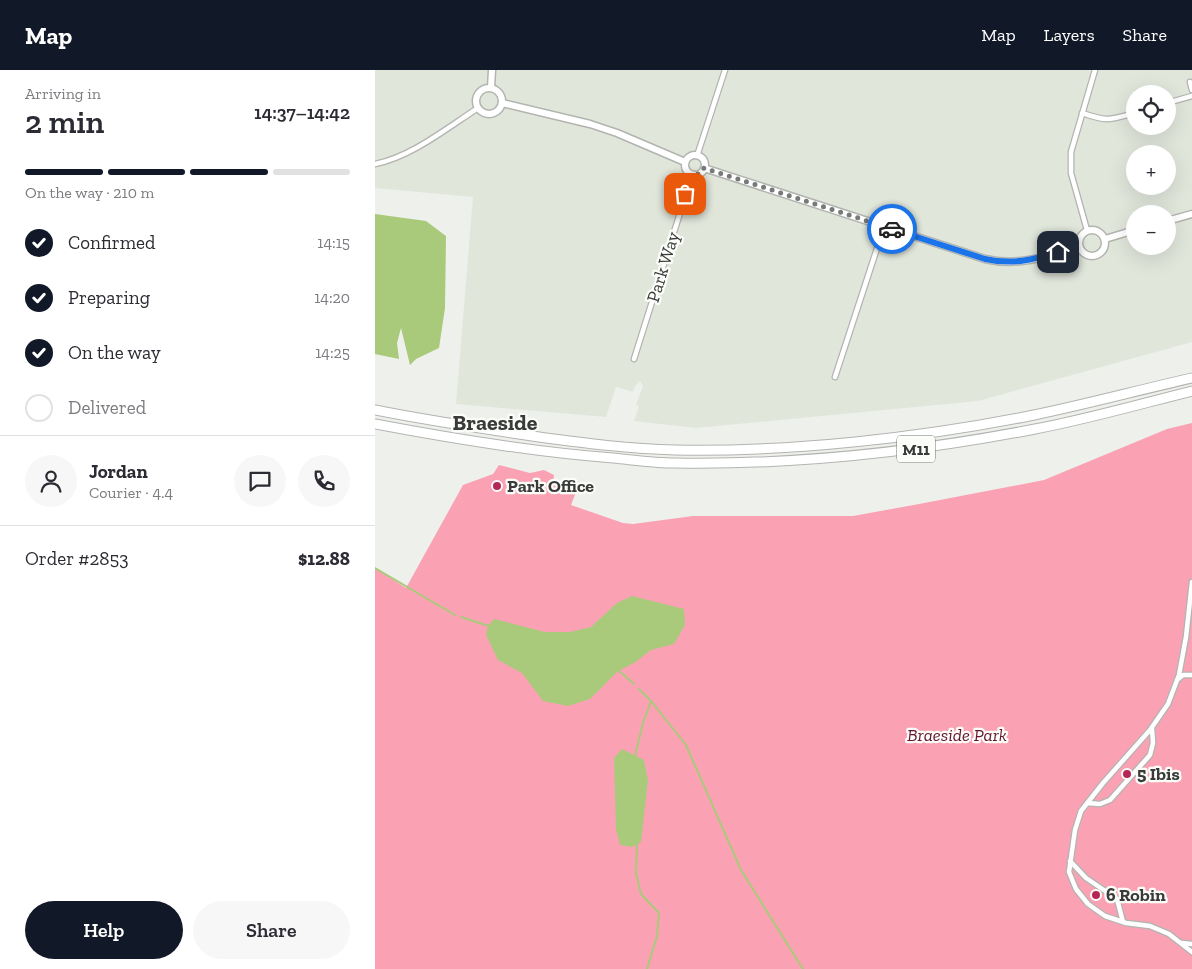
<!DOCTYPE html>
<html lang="en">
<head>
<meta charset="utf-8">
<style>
	:root { --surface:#fff; --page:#f7f7f7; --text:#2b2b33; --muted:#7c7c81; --line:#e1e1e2; --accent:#111827 }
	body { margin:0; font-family:"Zilla Slab",serif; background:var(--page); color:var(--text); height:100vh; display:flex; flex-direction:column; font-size:19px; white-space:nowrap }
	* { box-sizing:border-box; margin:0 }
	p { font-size:16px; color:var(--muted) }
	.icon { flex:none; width:28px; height:28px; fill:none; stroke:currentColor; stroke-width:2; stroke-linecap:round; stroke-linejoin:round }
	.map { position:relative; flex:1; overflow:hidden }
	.sheet { display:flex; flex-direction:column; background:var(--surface); width:375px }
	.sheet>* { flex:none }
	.buttons { position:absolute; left:751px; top:15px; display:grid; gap:10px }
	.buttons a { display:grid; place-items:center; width:50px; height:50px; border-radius:50%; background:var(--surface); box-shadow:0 5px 20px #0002; font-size:25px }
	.pin { position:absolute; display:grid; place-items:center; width:42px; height:42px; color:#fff; margin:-21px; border-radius:10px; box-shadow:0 2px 8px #0006 }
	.courier { position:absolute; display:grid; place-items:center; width:50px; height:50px; margin:-25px; border:4px solid #1a73e8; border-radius:50%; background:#fff; color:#222; box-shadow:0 1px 6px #0007 }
	.overview em { font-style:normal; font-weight:600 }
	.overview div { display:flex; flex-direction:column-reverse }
	.overview { display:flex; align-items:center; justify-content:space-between; height:85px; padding:0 25px }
	h1 { font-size:32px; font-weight:600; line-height:38px }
	.bar { display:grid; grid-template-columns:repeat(4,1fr); gap:8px 5px; align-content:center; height:60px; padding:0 25px }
	.bar i { height:6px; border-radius:4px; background:var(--line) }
	.bar .active { background:var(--accent) }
	.bar p { grid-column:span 4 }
	.line { display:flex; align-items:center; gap:12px; padding:0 25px; border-top:1px solid var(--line) }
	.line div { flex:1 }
	.round { display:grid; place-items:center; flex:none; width:52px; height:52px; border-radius:26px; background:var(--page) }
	ol { padding:0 25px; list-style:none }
	li { display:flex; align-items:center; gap:15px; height:55px }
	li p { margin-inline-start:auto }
	li .icon { padding:5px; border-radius:50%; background:var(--accent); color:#fff; stroke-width:4 }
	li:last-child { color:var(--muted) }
	li i { width:28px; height:28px; border:2px solid var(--line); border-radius:50% }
	.cta { display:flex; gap:10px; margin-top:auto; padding:10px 25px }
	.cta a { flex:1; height:58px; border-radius:30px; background:var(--accent); color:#fff; font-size:20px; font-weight:600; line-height:58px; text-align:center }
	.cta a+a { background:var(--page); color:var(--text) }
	header { display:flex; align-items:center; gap:30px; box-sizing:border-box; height:70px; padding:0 25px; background:var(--accent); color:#fff }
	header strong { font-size:24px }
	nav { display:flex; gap:28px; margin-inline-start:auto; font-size:18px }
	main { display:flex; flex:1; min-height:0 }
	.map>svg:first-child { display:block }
	.built { fill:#e1e6db; fill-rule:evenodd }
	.green { fill:#faa2b4 }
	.water { fill:#a9ca7a }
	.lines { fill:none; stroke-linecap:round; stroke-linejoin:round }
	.stream { stroke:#a9ca7a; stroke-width:2 }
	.street-casing { stroke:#b2b4b0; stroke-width:7 }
	.secondary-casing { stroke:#b2b4b0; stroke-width:9 }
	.highway-casing { stroke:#b2b4b0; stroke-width:11 }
	.street { stroke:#fff; stroke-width:4.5 }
	.secondary { stroke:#fff; stroke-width:6 }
	.highway { stroke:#fff; stroke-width:9 }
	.done { stroke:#787a78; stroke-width:5; stroke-dasharray:0 9 }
	.route { stroke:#1a73e8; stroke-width:6 }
	.poi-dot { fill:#b52556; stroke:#fbfdf9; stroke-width:2 }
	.labels { text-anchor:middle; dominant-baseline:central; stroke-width:4.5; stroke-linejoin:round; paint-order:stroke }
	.shield { fill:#fbfdf9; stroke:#737473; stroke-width:1 }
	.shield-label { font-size:16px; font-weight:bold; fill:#393a39 }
	.street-label { font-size:18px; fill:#393a39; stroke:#fbfdf9 }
	.poi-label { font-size:18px; font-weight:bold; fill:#393a39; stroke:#fbfdf9; text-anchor:start }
	.park-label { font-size:18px; font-style:italic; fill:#64152e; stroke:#fbfdf9 }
	.district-label { font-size:22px; font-weight:bold; fill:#393a39; stroke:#fbfdf9 }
</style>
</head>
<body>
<header>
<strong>Map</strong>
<nav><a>Map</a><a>Layers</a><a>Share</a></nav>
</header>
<main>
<section class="sheet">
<div class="overview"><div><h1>2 min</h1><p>Arriving in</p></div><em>14:37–14:42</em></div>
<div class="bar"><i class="active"></i><i class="active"></i><i class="active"></i><i></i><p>On the way · 210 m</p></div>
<ol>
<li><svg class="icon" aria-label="check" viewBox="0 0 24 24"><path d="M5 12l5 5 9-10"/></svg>Confirmed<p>14:15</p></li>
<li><svg class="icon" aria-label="check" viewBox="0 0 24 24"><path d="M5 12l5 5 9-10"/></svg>Preparing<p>14:20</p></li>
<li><svg class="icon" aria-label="check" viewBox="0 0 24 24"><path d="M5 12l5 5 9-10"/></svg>On the way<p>14:25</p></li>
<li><i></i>Delivered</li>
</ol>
<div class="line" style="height:90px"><a class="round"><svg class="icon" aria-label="person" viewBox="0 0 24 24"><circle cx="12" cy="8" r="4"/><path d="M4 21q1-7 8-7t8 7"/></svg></a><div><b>Jordan</b><p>Courier · 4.4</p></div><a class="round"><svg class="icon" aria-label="chat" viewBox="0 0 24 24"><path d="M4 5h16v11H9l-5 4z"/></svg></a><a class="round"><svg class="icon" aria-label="phone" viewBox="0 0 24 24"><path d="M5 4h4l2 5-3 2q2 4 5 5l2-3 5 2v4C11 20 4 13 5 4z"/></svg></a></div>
<div class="line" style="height:65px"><div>Order #2853</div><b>$12.88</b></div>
<div class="cta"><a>Help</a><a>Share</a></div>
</section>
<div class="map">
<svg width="817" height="899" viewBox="0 0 817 899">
	<rect width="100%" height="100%" fill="#eef0ec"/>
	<path class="built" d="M 0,0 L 817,0 L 817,272 L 603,331 L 321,358 L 259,351 L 264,336 L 261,335 L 268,316 L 265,311 L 260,316 L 258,322 L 241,317 L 231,347 L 81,334 L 98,127 L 0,118 ZM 760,24 L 792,24 L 792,56 L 760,56 ZM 760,84 L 792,84 L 792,116 L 760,116 ZM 760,144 L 792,144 L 792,176 L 760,176 Z"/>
	<path class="green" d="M 817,353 L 817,899 L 0,899 L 0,498 L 31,518 L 88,415 L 118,404 L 124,395 L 155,403 L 169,400 L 179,405 L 178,415 L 201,418 L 201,422 L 196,435 L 248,453 L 258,454 L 318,446 L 478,446 L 544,434 L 669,410 L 792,359 Z"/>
	<path class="water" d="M 0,144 L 51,151 L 71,166 L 70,238 L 64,278 L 41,289 L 35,295 L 26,258 L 22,273 L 24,289 L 0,284 Z
		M 257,526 L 309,539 L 310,555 L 299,574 L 276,580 L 259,593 L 243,601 L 215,629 L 193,636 L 168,631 L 147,603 L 123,590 L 111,565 L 113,556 L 119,549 L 170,562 L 195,562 L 216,557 L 242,533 Z
		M 247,679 L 269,690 L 273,711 L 266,772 L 257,777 L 245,775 L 241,759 L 239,688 Z"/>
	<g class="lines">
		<path class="stream" d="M 0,498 L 80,545
			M 86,547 L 114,556
			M 242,599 L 259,614
			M 264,619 L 276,631 L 311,675 L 366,800 L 428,899
			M 260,686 L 268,653 L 276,631
			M 262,773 L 261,803 L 266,824 L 284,843 L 282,866 L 272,899"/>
		<g class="street-casing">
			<path id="street" d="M 815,12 L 817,20
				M 792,33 L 817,26
				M 707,43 C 733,52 734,50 760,43
				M 322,86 L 350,0
				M 0,94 C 36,87 72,58 103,38
				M 712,160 L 696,103 L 696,82 L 720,0
				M 259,289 L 317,105
				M 460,307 L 509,157
				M 817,512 L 811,567 L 804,605 L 793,634 L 775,660 L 728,713 L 706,741 L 700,760 L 694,802 L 701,819 L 713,834 L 730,846 L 751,853 L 775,856 L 794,864 L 817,882
				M 802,610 L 808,605 L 817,605
				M 712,733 L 725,734 L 735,730 L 775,685 L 778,673 L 777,659
				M 695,791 L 711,808 L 742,829 L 748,852
				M 807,873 L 817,874"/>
		</g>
		<g class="secondary-casing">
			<path id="secondary" d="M101 31a13 13 0 1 1 26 0a13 13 0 1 1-26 0Z
				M 116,18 L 117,0
				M 127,33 L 215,54 L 242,63 L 310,92
				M310 95a10 10 0 1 1 20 0a10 10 0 1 1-20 0Z
				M 329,98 L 610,189 C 645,197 671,186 704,176
				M 792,151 L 817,144
				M704 173a13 13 0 1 1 26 0a13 13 0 1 1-26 0Z
				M 730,169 L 760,160"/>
		</g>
		<g class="highway-casing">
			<path id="highway" d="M 0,340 C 55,351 109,359 164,367 C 209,373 255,379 300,380 C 417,382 545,368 659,345 C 712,334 764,320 817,308
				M 0,354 C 79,369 158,382 238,388 C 259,390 280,393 300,393 C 421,395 541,382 660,359 C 713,349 765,334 817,321"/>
		</g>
		<use href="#street" class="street"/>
		<use href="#secondary" class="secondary"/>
		<use href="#highway" class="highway"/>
	</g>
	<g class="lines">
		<path class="done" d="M 310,124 L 317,104 L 325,104 L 329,98 L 517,159"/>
		<path class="route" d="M 517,159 L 610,189 C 637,195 658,190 683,182"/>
	</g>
	<g class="poi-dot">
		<circle cx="122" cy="416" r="5"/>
		<circle cx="752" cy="704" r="5"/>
		<circle cx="721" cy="825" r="5"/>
	</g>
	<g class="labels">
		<rect class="shield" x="522" y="365.5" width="38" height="27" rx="4"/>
		<g class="shield-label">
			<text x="541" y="379">M11</text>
		</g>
		<g class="street-label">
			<text transform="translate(288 197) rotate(-73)">Park Way</text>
		</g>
		<g class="poi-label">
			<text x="132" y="416">Park Office</text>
			<text x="762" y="704">5 Ibis</text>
			<text x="731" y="825">6 Robin</text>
		</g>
		<g class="park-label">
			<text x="582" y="665">Braeside Park</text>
		</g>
		<g class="district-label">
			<text x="120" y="352">Braeside</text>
		</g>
	</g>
</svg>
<div class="buttons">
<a><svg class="icon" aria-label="locate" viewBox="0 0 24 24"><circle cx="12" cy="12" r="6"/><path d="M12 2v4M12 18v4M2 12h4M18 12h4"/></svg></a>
<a>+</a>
<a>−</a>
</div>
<div class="pin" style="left:310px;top:124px;background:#ea580c"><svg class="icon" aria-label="bag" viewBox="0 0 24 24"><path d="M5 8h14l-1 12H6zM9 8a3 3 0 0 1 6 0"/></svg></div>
<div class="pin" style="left:683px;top:182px;background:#1f2937"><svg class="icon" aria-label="home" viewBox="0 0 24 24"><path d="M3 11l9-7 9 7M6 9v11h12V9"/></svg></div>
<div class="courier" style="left:517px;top:159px"><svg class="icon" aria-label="car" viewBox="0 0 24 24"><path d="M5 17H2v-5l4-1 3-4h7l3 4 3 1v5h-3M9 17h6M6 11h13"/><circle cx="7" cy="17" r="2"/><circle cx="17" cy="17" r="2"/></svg></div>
</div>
</main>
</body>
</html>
